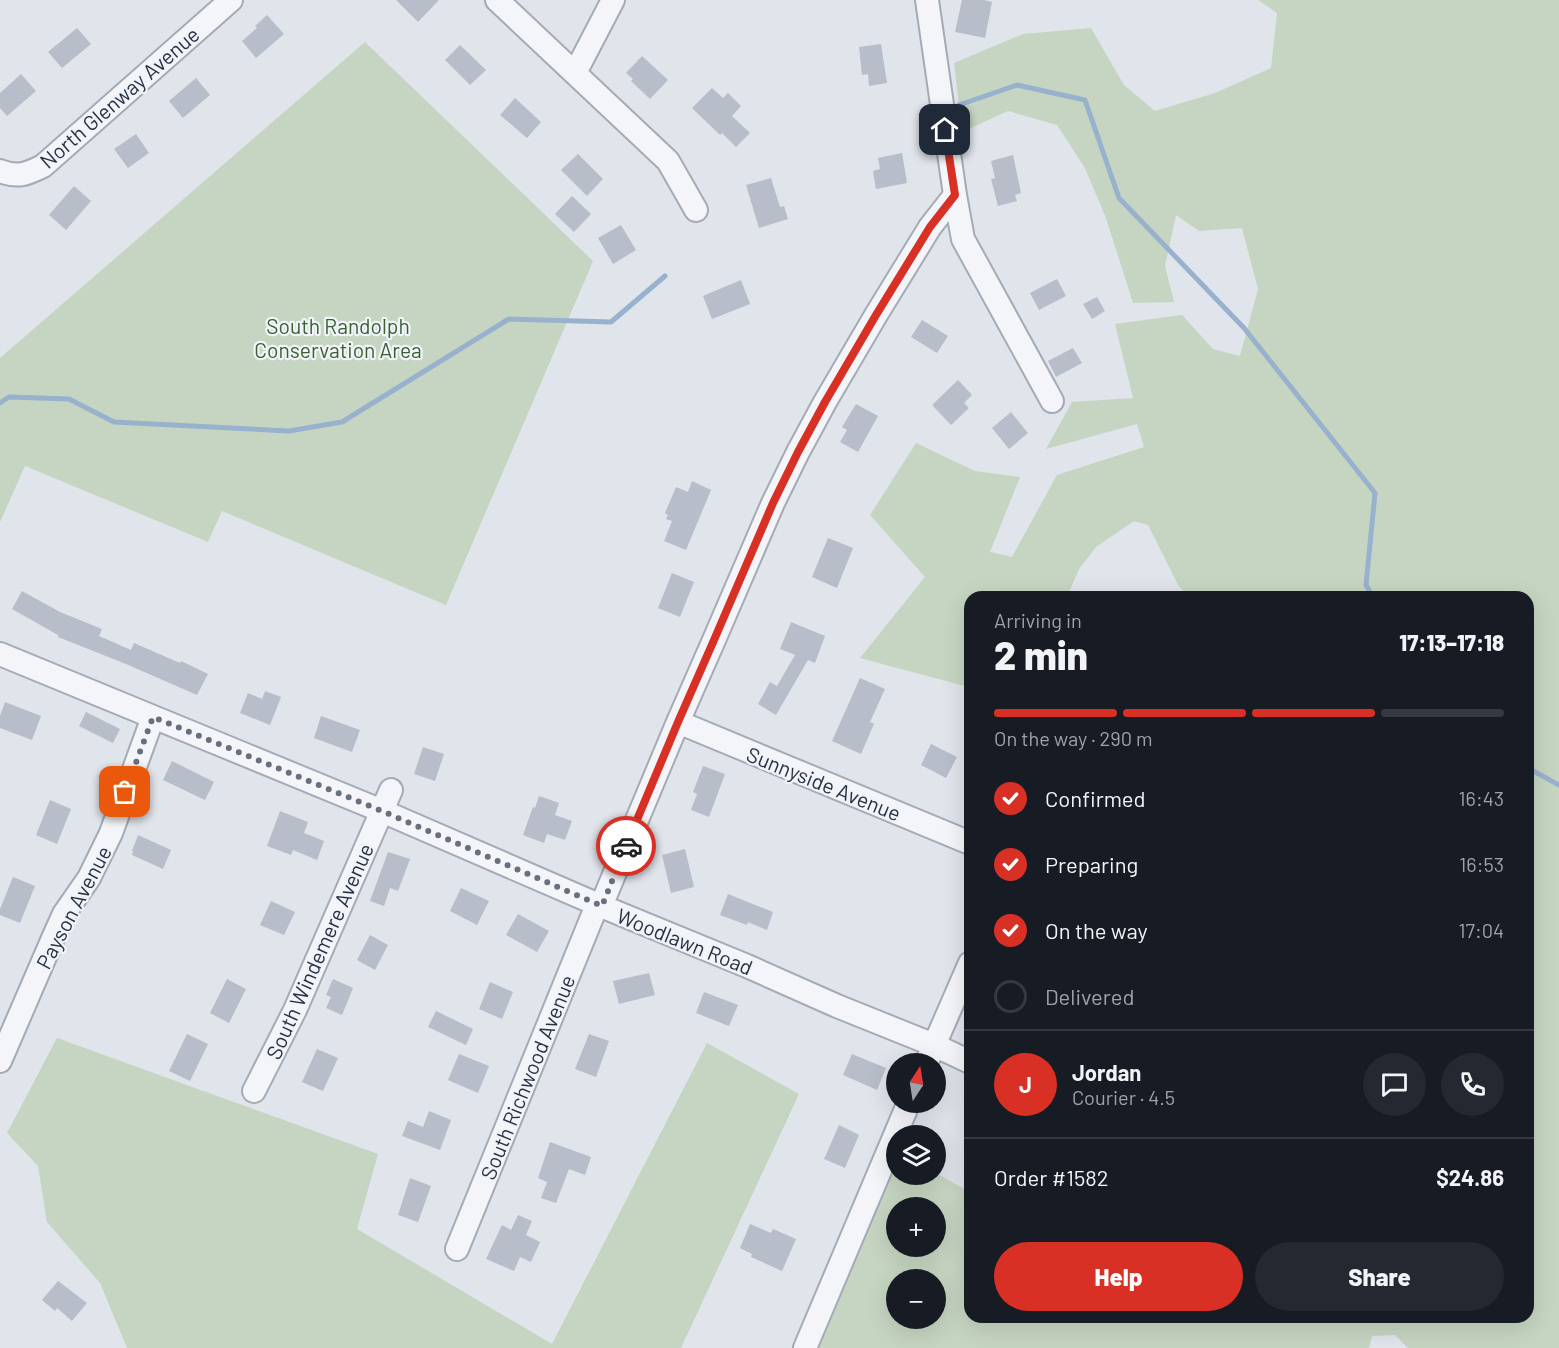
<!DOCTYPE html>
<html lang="en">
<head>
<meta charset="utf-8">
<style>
	:root { --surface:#171b24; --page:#242831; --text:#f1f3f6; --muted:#9ea1a6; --line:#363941; --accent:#d93025 }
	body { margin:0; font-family:Barlow,sans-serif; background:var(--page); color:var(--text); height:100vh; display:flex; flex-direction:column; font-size:22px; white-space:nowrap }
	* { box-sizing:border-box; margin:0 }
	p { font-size:20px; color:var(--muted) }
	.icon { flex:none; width:33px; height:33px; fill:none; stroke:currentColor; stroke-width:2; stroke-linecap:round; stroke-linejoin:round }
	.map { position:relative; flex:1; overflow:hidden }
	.panel { position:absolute; left:964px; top:591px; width:570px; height:732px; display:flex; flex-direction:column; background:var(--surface); border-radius:18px; box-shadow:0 6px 24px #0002 }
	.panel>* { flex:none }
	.needle { width:39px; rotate:12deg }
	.fabs { position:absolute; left:886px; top:1053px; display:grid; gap:12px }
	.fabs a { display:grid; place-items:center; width:60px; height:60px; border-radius:50%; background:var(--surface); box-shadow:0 6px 24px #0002; font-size:30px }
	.pin { position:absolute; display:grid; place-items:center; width:51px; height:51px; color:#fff; margin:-26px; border-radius:12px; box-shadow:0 3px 9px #0006 }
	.courier { position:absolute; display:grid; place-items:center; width:60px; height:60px; margin:-30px; border:4px solid #d93025; border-radius:50%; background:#fff; color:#222; box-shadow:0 2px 8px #0007 }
	.headline em { font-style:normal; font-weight:800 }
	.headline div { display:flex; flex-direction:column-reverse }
	.headline { display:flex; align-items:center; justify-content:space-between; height:102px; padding:0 30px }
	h1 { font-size:39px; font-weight:800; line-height:45px }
	.bar { display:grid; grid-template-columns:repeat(4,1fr); gap:9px 6px; align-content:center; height:72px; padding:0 30px }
	.bar i { height:8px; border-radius:4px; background:var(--line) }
	.bar .current { background:var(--accent) }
	.bar p { grid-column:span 4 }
	.line { display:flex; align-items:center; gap:15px; padding:0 30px; border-top:2px solid var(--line) }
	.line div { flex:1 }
	.round { display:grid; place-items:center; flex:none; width:63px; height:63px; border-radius:32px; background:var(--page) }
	ol { padding:0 30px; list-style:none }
	li { display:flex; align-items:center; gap:18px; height:66px }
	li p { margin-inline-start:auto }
	li .icon { padding:6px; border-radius:50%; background:var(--accent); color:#fff; stroke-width:4 }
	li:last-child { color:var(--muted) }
	li i { width:33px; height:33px; border:3px solid var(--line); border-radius:50% }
	.cta { display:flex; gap:12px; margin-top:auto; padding:12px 30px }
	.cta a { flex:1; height:69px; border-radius:36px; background:var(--accent); color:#fff; font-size:24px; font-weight:800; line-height:69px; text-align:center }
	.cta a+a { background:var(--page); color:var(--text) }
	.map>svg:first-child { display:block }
	.green { fill:#c6d5c1; fill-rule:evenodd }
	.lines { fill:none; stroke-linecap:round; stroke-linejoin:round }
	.stream { stroke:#98b2ce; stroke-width:5 }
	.building { fill:#b7bdc9 }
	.minor-casing { stroke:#a5abb6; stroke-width:26 }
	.minor { stroke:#f4f5f8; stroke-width:22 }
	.done { stroke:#68707e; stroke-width:6; stroke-dasharray:0 10.8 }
	.route { stroke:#d93025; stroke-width:8 }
	.labels { text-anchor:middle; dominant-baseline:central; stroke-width:4.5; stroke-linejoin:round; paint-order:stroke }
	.street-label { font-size:21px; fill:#273144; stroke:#f0f3f8 }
	.park-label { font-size:21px; fill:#3b6133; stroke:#f0f3f8 }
</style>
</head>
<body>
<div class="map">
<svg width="1559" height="1348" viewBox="0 0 1559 1348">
	<rect width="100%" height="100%" fill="#e0e4eb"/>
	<path class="green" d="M 1258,0 L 1559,0 L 1559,1348 L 1408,1348 L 1395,1335 L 1372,1336 L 1369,1348 L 805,1348 L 897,1153 L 897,1174 L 936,1173 L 970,1192 L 970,1317 L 1528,1317 L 1528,597 L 1188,597 L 1178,585 L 1148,525 L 1134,521 L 1096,547 L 1079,569 L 1067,597 L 970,597 L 970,684 L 968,687 L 860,658 L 925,577 L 870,515 L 916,443 L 975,471 L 1020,477 L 990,552 L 1012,557 L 1057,475 L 1144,447 L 1137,424 L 1046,449 L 1072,402 L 1133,398 L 1115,324 L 1182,315 L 1213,349 L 1240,356 L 1258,289 L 1242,228 L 1199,231 L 1176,215 L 1165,266 L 1174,302 L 1133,303 L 1106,218 L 1085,168 L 1057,125 L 1008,111 L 962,132 L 954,63 L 1023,34 L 1091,28 L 1124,85 L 1155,111 L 1215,93 L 1271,68 L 1277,13 ZM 897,1208 L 936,1208 L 936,1246 L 897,1246 ZM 897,1280 L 936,1280 L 936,1318 L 897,1318 Z
		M 365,42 L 593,261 L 446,605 L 222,511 L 208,542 L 25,466 L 0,522 L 0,358 Z
		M 57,1038 L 378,1154 L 357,1229 L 552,1344 L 707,1043 L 799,1094 L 681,1348 L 127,1348 L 100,1283 L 47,1222 L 38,1166 L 7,1133 Z"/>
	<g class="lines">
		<path class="stream" d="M 959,105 L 1017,85 L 1085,100 L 1119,198 L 1244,328 L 1375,493 L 1366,585 L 1373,597
			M 0,403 L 9,397 L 69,399 L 114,422 L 289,431 L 342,422 L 509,319 L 611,322 L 665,276
			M 1528,768 L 1559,785"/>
	</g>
	<path class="building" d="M 396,0 L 439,0 L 418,22 Z
		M 962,0 L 984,0 L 992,2 L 985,38 L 955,32 Z
		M 267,15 L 284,34 L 256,58 L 242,41 L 257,28 L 255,26 Z
		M 77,28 L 91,44 L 62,68 L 48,52 Z
		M 881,44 L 887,83 L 869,86 L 868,74 L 862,75 L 859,47 Z
		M 460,45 L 486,70 L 470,85 L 445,60 Z
		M 642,56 L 668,80 L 650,99 L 631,81 L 633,79 L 626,73 Z
		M 21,74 L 36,91 L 7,116 L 0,108 L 0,93 Z
		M 196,78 L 210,95 L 183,118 L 169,101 Z
		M 712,88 L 723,98 L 728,93 L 741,106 L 732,116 L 750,133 L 736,147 L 722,133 L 720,135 L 692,108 Z
		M 515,98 L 541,122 L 527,138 L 500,115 Z
		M 136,134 L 149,153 L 128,168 L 114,149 Z
		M 902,153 L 907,183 L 876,189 L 873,171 L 880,169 L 878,158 Z
		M 578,154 L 603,179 L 587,196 L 561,170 Z
		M 1013,155 L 1021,193 L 1015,195 L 1017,201 L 998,206 L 991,179 L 995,178 L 991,161 Z
		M 771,178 L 780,207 L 784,206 L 788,219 L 759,228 L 746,185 Z
		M 74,186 L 91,201 L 66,230 L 49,215 Z
		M 572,196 L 591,214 L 574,232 L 555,214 Z
		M 621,225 L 636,250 L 613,264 L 598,238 Z
		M 1057,279 L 1066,296 L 1039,310 L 1030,293 Z
		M 741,280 L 750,304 L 712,319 L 703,296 Z
		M 1097,297 L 1105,311 L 1092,319 L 1083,304 Z
		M 922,320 L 948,336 L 937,353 L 911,337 Z
		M 1073,348 L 1082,363 L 1056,377 L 1048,361 Z
		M 958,380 L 972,395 L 964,403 L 969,408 L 951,425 L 932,405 Z
		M 856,404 L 878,416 L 858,452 L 840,442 L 847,430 L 842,427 Z
		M 1011,412 L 1028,433 L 1009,449 L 992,428 Z
		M 692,481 L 711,490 L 686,550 L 664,541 L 672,521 L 666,519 L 668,515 L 665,513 L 676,487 L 688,492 Z
		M 828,538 L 853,548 L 837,588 L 812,577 Z
		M 672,573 L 694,582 L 680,617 L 658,608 Z
		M 22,591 L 60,612 L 102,629 L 99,636 L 131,650 L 134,643 L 180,663 L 181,661 L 208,674 L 197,695 L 126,664 L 58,637 L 58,635 L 12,609 Z
		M 791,622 L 825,636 L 815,663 L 808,660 L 776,715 L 758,704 L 770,682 L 777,686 L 795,655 L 780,649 Z
		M 860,678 L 885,689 L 870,722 L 874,724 L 861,754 L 832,741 Z
		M 265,691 L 281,697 L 270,725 L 240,713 L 248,693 L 262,699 Z
		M 5,702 L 41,716 L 32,740 L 0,728 L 0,716 Z
		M 86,712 L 120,729 L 113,743 L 79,726 Z
		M 321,716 L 360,730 L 352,752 L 314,738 Z
		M 931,744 L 957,757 L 946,778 L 921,765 Z
		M 423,747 L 444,754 L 435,781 L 414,774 Z
		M 172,761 L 214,782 L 205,800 L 163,780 Z
		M 703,766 L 725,774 L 709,817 L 691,810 L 697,794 L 693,792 Z
		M 539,796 L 559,803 L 555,815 L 572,821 L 565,840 L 547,834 L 544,843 L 523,835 L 533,807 L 535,808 Z
		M 50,800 L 71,809 L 57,844 L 36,835 Z
		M 280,811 L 308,822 L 304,833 L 324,841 L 317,860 L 293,850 L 291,855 L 267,846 Z
		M 138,835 L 171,850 L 163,869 L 132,855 L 133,852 L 132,851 Z
		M 685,849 L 694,887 L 671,893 L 662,855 Z
		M 388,852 L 410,859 L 398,891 L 390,888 L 384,906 L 370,901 Z
		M 13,877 L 35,886 L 20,923 L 0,915 L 0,909 Z
		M 461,888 L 489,901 L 477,925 L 450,911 Z
		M 728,894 L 773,912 L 767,930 L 748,922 L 747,925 L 720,915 Z
		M 271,901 L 295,912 L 284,935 L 260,925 Z
		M 518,914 L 549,931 L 537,952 L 506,935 Z
		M 370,935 L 388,945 L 375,970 L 357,960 Z
		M 649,973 L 655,995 L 619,1004 L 613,981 Z
		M 227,979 L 246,989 L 229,1023 L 210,1013 Z
		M 333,979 L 353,988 L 342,1015 L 326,1008 L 331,997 L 326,995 Z
		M 490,982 L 513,992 L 502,1019 L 479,1009 Z
		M 704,992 L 738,1005 L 729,1026 L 696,1013 Z
		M 436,1011 L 473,1029 L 466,1045 L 428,1027 Z
		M 187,1034 L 208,1044 L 190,1081 L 169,1071 Z
		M 589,1034 L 609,1041 L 596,1077 L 575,1069 Z
		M 317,1049 L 338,1058 L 323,1091 L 302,1082 Z
		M 459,1054 L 489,1066 L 478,1093 L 448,1080 Z
		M 852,1054 L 886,1068 L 877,1090 L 843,1075 Z
		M 429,1111 L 451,1120 L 440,1150 L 402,1136 L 408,1121 L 423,1127 Z
		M 839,1125 L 859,1135 L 845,1168 L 824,1159 Z
		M 550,1142 L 591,1157 L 585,1175 L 569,1169 L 556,1203 L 541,1198 L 547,1182 L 538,1178 Z
		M 410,1178 L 431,1186 L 418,1222 L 398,1215 Z
		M 518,1215 L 532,1221 L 526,1235 L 540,1242 L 531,1262 L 520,1257 L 514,1271 L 486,1259 L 502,1225 L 511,1230 Z
		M 750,1224 L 771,1233 L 773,1229 L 796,1239 L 782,1271 L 751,1257 L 752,1254 L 740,1248 Z
		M 58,1281 L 87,1303 L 72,1321 L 57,1308 L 55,1311 L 42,1300 Z"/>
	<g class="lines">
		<g class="minor-casing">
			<path id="minor" d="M 497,0 L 668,161 L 696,210
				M 927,0 L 955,195 L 963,239 L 1052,401
				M 575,73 L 613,0
				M 0,171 C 18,178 27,174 43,166 L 231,0
				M 0,654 L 382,811 L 601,906 L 747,966 L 837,1006 L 934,1045 L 970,1062
				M 678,722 L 970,843
				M 601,906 L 678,722 L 714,640 L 773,503 L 798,452 L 825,402 L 876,315 L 930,227 L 955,195
				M 0,1061 L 54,936 L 64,914 L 89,878 L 111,833 L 153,717
				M 926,1064 L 970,963
				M 254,1091 L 295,1010 L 391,790
				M 457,1249 L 597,905
				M 805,1348 L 909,1102"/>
		</g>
		<use href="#minor" class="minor"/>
	</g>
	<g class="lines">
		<path class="done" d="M 125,792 L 153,717 L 382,811 L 602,906 L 626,846"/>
		<path class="route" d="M 626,846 L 678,722 L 714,640 L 773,503 L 798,452 L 825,402 L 876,315 L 930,227 L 955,195 L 945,130"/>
	</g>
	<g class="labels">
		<g class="street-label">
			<text transform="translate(119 97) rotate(-41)">North Glenway Avenue</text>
			<text transform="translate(824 783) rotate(22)">Sunnyside Avenue</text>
			<text transform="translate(73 907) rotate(-62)">Payson Avenue</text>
			<text transform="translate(685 941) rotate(22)">Woodlawn Road</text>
			<text transform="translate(319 951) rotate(-66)">South Windemere Avenue</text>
			<text transform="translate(527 1077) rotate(-68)">South Richwood Avenue</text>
		</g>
		<g class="park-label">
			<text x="338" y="325">South Randolph<tspan x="338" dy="24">Conservation Area</tspan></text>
		</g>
	</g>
</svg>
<div class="fabs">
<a><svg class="needle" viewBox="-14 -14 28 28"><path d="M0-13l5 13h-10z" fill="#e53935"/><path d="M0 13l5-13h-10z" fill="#9ea1a6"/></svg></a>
<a><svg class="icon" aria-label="layers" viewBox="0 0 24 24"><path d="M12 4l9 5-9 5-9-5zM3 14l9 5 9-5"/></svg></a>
<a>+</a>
<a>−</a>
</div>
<div class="pin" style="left:125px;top:792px;background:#ea580c"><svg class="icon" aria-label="bag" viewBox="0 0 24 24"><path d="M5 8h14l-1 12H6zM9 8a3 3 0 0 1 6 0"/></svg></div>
<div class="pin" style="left:945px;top:130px;background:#1f2937"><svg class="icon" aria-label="home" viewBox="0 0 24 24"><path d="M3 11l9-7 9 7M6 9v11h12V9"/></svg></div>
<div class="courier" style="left:626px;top:846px"><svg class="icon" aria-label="car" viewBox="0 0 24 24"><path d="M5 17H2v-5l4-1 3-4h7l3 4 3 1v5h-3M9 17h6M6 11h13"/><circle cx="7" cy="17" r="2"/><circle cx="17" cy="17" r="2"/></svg></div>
<section class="panel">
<div class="headline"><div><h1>2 min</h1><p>Arriving in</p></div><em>17:13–17:18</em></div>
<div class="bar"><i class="current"></i><i class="current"></i><i class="current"></i><i></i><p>On the way · 290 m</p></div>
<ol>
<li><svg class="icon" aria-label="check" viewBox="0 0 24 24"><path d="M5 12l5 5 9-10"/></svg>Confirmed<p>16:43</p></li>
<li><svg class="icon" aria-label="check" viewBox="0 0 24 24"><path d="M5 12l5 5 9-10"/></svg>Preparing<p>16:53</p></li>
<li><svg class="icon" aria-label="check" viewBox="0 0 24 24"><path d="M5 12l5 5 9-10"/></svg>On the way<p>17:04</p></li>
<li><i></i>Delivered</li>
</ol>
<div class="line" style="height:108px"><b class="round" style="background:var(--accent);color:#fff">J</b><div><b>Jordan</b><p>Courier · 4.5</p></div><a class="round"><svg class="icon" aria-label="chat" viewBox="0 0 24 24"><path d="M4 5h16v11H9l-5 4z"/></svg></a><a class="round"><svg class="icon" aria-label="phone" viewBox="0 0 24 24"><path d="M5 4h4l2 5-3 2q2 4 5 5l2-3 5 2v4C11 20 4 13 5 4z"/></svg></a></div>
<div class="line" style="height:78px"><div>Order #1582</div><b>$24.86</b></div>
<div class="cta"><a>Help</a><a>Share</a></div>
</section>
</div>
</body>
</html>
